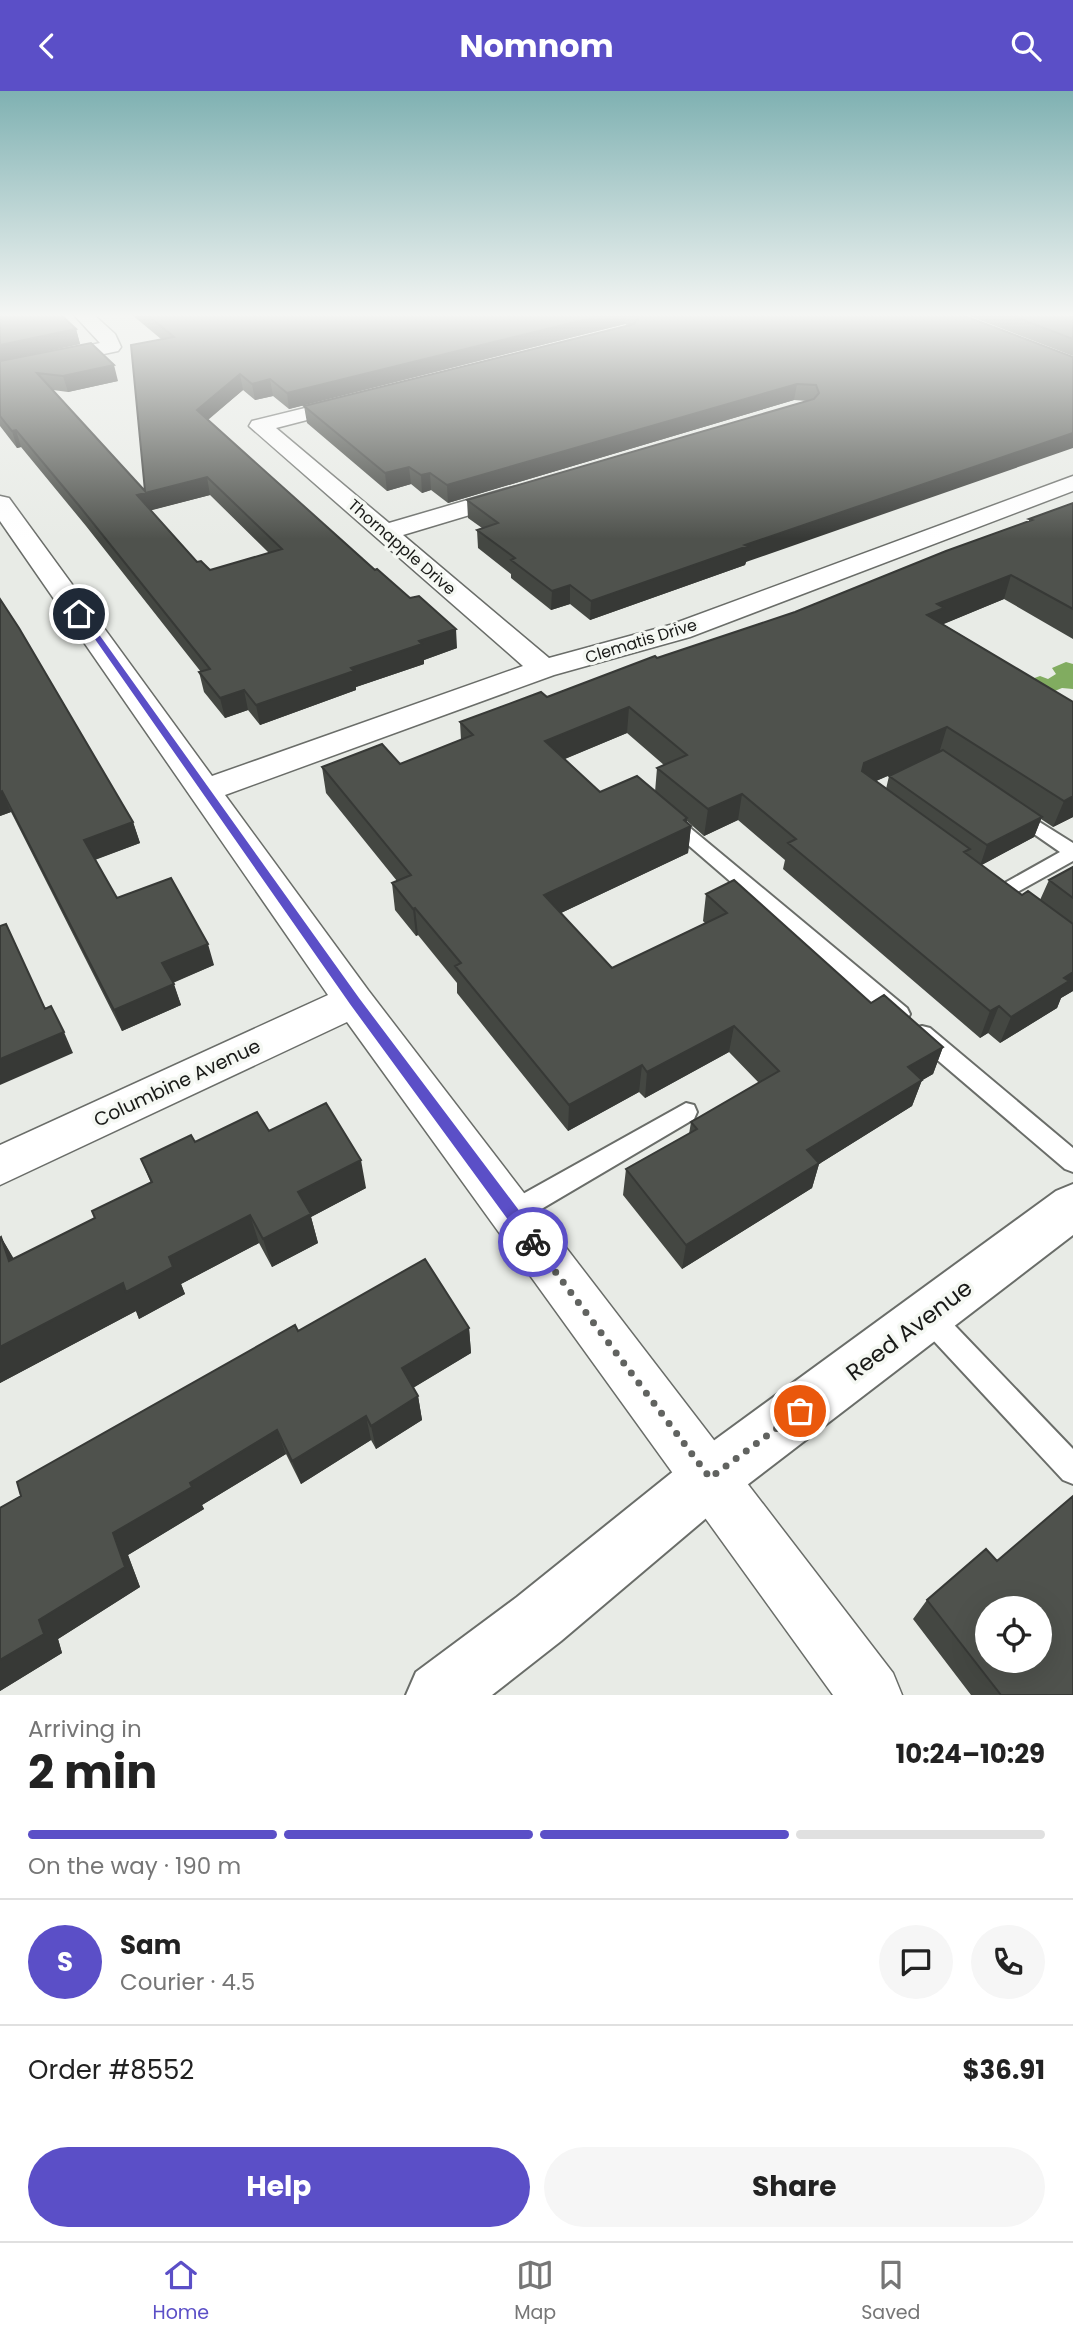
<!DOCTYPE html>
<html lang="en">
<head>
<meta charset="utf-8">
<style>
	:root { --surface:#fff; --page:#f6f6f6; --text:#222; --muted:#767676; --line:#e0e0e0; --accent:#5b4fc7 }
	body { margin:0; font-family:Poppins,sans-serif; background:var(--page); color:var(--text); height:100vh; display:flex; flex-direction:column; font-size:26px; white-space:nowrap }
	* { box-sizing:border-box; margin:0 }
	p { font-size:23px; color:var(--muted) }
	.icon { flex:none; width:38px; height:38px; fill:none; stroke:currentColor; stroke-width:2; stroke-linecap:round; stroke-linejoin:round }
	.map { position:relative; height:1604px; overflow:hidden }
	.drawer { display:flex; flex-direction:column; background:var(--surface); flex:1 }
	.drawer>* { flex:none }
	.fabs { position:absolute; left:975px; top:1505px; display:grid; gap:14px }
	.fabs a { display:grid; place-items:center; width:77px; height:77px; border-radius:50%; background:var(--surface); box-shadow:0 7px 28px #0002; font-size:35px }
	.pin { position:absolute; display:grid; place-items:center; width:60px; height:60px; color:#fff; margin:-30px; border:4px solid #fff; border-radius:50%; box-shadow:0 2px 7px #0007 }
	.courier { position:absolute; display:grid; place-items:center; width:70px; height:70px; margin:-35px; border:5px solid #5b4fc7; border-radius:50%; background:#fff; color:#222; box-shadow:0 2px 9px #0007 }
	.summary em { font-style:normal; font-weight:700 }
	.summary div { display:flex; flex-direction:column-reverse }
	.summary { display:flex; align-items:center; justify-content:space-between; height:119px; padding:0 28px }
	h1 { font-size:46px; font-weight:700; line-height:52px }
	.bar { display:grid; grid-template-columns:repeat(4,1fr); gap:10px 7px; align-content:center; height:84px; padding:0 28px }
	.bar i { height:9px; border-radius:5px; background:var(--line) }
	.bar .selected { background:var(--accent) }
	.bar p { grid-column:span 4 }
	.line { display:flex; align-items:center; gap:18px; padding:0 28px; border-top:2px solid var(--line) }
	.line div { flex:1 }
	.round { display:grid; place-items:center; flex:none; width:74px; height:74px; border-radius:37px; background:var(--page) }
	.button { display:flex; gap:14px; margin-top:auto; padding:14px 28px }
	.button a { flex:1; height:80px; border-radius:42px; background:var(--accent); color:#fff; font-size:28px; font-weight:700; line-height:80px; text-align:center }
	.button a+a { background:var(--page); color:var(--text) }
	header { display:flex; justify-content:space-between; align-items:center; height:91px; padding:0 28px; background:var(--accent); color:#fff; font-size:32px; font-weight:700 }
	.menu { display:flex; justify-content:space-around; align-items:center; height:98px; border-top:2px solid var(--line); background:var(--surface); font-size:19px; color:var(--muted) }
	.menu a { display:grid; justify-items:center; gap:4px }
	.menu .selected { color:var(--accent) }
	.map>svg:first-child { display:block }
	.water { fill:#81ac60 }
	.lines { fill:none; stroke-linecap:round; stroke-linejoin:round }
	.service-casing { stroke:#6a6d69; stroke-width:4 }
	.minor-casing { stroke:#6a6d69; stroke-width:3 }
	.secondary-casing { stroke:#6a6d69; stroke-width:4 }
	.service { fill:#fff; fill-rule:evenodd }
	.minor { fill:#fff; fill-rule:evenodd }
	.secondary { fill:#fff; fill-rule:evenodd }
	.wall { fill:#444742; fill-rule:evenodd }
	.shaded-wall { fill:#373936 }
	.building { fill:#4f524d; stroke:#373936; stroke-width:2; fill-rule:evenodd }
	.route { fill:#5b4fc7 }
	.done { stroke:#616360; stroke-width:7; stroke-dasharray:0 12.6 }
	.labels { text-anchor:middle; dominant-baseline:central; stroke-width:7; stroke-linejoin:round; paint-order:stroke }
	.far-street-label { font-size:16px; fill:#191a18; stroke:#f5f8f3 }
	.street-label { font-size:19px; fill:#191a18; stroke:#f5f8f3 }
	.near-street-label { font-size:23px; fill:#191a18; stroke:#f5f8f3 }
</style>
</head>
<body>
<header><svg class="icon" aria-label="back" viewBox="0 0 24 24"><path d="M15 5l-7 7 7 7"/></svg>Nomnom<svg class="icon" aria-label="search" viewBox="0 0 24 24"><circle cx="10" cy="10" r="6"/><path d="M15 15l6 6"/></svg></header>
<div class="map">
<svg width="1073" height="1604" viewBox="0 0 1073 1604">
	<rect width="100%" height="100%" fill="#e8ebe6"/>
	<path class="water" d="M 1066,571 L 1073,573 L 1073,598 L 1062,597 L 1050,602 L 1029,589 L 1040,585 L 1048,588 L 1056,583 L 1052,577 Z"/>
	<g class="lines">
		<g class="service-casing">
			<path id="service" d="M 1017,717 L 1073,752 L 1073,770 L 1001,810 L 994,808 L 991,803 L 994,798 L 1060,761 L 1011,727 L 1008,723 L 1011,719 Z
				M 671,724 L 677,726 L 907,917 L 910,923 L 907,929 L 899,931 L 891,929 L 665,734 L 662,730 L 665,726 Z
				M 922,935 L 930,937 L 1073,1057 L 1073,1081 L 1065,1078 L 914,949 L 911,943 L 914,937 Z
				M 686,1012 L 694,1014 L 697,1021 L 694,1028 L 521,1130 L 512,1133 L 503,1130 L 500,1122 L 503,1114 Z
				M 928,1213 L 937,1216 L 1073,1358 L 1073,1393 L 1063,1389 L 919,1234 L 915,1225 L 919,1216 Z"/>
		</g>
		<g class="minor-casing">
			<path id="minor" d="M 73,223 L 93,223 L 115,243 L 121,256 L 118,260 L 0,285 L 0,273 L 100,252 Z
				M 354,305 L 361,307 L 365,311 L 361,315 L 276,337 L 389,432 L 505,398 L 514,396 L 523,398 L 526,403 L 523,408 L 403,444 L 549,567 L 670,534 L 1073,385 L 1073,400 L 690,546 L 554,584 L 225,704 L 368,899 L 893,1582 L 902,1604 L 833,1604 L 347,931 L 0,1094 L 0,1054 L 328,904 L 0,430 L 0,405 L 9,407 L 212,685 L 523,575 L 249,335 L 252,330 Z"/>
		</g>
		<g class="secondary-casing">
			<path id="secondary" d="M 1073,1093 L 1073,1144 L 730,1407 L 561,1550 L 492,1604 L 406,1604 L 416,1581 L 517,1506 L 690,1367 L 1056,1100 Z"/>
		</g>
		<use href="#service" class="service"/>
		<use href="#minor" class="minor"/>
		<use href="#secondary" class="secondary"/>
	</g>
	<path class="wall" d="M 0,223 L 76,238 L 80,253 L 35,263 L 118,290 L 68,301 L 53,299 L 145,400 L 161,248 L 131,223 L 960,223 L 746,471 L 745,474 L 590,529 L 570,513 L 551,519 L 511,487 L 511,483 L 478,457 L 477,439 L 482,437 L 468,427 L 467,409 L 807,310 L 794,309 L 448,412 L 431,399 L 422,402 L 411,393 L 387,400 L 307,332 L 304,315 L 629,235 L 625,233 L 289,318 L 273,305 L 255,309 L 243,299 L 208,329 L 457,557 L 424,569 L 424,573 L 356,596 L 356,599 L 260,634 L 248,619 L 225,627 L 204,601 L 199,581 L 201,581 L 86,435 L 21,356 L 17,357 L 0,335 ZM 210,404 L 269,462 L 210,479 L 197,471 L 151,419 Z
		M 964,223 L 1073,223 L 1073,265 Z
		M 1073,412 L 1073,548 L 1004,508 L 943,533 L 1073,611 L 1073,726 L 1053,736 L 1041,728 L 1034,746 L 981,774 L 1022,804 L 1040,809 L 1049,789 L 1073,776 L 1073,900 L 1061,907 L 1057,917 L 1000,952 L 988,942 L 980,947 L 783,778 L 785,769 L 738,729 L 704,745 L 687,730 L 687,731 L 691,735 L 688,762 L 561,822 L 612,877 L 705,832 L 703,830 L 706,803 L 871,912 L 943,956 L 933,983 L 922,989 L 912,1015 L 819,1073 L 812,1097 L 682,1178 L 623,1104 L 626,1078 L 689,1043 L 691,1031 L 759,992 L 729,961 L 645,1007 L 639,1001 L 568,1040 L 457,902 L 457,892 L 418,844 L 416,845 L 395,819 L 392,792 L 397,790 L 326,702 L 322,676 L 400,673 L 461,649 L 460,631 L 547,606 L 795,521 L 1029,431 L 1029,428 ZM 627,642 L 664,674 L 657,677 L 655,701 L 600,701 L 565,668 ZM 909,676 L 889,685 L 886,698 L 876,690 Z
		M 0,508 L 133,731 L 140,752 L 95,769 L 117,807 L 214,874 L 173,892 L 181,914 L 122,940 L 11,721 L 0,725 Z
		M 269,1040 L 366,1097 L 311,1126 L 318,1152 L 272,1176 L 259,1152 L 181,1193 L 185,1203 L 139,1228 L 136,1220 L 0,1292 L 0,1147 L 1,1146 L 14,1168 L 95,1127 L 151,1092 L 141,1068 L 195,1051 Z
		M 469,1237 L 471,1262 L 413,1297 L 418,1305 L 422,1329 L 376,1358 L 371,1349 L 301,1393 L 286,1363 L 202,1414 L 204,1418 L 128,1464 L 140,1496 L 58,1548 L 62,1562 L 0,1600 L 0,1417 L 298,1240 Z
		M 997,1470 L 1073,1604 L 971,1604 L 913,1528 L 927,1509 Z"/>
	<path class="shaded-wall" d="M 608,223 L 626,223 L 625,233 L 289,318 L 287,302 Z
		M 76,238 L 80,253 L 0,270 L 0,254 Z
		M 114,274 L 118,290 L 68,301 L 63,285 Z
		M 240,283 L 243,299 L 200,335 L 197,319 Z
		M 270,288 L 273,305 L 255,309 L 252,293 Z
		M 797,293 L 794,309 L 448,412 L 447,394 Z
		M 16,339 L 21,356 L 17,357 L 12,340 Z
		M 1073,342 L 1073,357 L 746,471 L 745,474 L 590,529 L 591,510 L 745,454 Z
		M 409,376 L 411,393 L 387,400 L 385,382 Z
		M 430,382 L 431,399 L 422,402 L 421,384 Z
		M 207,386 L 210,404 L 141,422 L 137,404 Z
		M 1011,484 L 1004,508 L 939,535 L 927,524 L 937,513 Z
		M 570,494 L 570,513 L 551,519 L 552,500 Z
		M 456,538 L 457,557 L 424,569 L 424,573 L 356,596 L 356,599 L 260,634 L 256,614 L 419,550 Z
		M 244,599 L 248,619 L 225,627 L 220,607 Z
		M 629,616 L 627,642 L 545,676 L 545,650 Z
		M 947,636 L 939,662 L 858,698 L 855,706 L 864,672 Z
		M 2,700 L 11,721 L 0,725 L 0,701 Z
		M 742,703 L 738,729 L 704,745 L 708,718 Z
		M 1073,705 L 1073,726 L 1053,736 L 1064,710 Z
		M 1042,726 L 1034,746 L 980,775 L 987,754 Z
		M 687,727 L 686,738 L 691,735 L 688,762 L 544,830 L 544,804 Z
		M 133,731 L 140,752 L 91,770 L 84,749 Z
		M 415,817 L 418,844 L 416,845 L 413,818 Z
		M 208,853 L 214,874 L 169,893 L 162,872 Z
		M 1073,881 L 1073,900 L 1061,907 L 1057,917 L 1000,952 L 1011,926 Z
		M 174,893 L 181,914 L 122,940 L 114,919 Z
		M 999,915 L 988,942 L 980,947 L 990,920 Z
		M 734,935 L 729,961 L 645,1007 L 647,981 Z
		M 64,941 L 73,962 L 0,994 L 0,968 Z
		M 943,956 L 933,983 L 899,1003 L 908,976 Z
		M 642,974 L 639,1001 L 568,1040 L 569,1014 Z
		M 922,989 L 912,1015 L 819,1073 L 812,1097 L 682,1178 L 686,1154 L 807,1059 Z
		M 361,1069 L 366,1097 L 311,1126 L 318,1152 L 272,1176 L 263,1148 L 298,1101 Z
		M 250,1124 L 259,1152 L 181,1193 L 185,1203 L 139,1228 L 136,1220 L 0,1292 L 0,1256 Z
		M 1,1146 L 17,1174 L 9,1170 Z
		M 469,1237 L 471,1262 L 406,1301 L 402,1277 Z
		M 418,1305 L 422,1329 L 376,1358 L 371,1335 Z
		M 366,1325 L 371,1349 L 301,1393 L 292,1370 Z
		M 277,1339 L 286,1363 L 202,1414 L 204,1418 L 128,1464 L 140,1496 L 58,1548 L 62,1562 L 0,1600 L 0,1569 L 39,1529 L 113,1442 L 190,1392 Z"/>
	<path class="building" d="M 0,223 L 60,223 L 76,238 L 0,254 Z
		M 146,223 L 608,223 L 287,302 L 270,288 L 252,293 L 240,283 L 197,319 L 375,479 L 377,478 L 410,507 L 419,505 L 456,538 L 419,550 L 422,553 L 351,577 L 354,580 L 256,614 L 244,599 L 220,607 L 199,581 L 210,578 L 81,417 L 16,339 L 12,340 L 0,325 L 0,270 L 91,252 L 114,274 L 63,285 L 37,282 L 145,400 L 131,254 L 174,246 ZM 207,386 L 282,458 L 210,479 L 201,470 L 197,471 L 137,404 Z
		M 637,223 L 960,223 L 1073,266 L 1073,342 L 745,454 L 748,455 L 591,510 L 570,494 L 552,500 L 511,469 L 515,467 L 477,439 L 498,432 L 467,409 L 814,308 L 819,302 L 816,294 L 797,293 L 447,394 L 430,382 L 421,384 L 409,376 L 385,382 L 304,315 L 634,233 L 638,228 Z
		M 1007,223 L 1073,223 L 1073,248 Z
		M 1073,412 L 1073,518 L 1011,484 L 937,513 L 944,517 L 927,524 L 1073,611 L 1073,705 L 1064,710 L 947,636 L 864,672 L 862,680 L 970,758 L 964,761 L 1022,804 L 1028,800 L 1073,833 L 1073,881 L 1064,887 L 1069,890 L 1011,926 L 999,915 L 990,920 L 788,752 L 796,748 L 742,703 L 708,718 L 657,677 L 687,664 L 629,616 L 545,650 L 600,701 L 637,685 L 687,727 L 684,729 L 691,735 L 544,804 L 612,877 L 727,822 L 706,803 L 734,789 L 871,912 L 884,904 L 943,956 L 908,976 L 922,989 L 807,1059 L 819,1072 L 686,1154 L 626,1078 L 697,1038 L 691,1031 L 779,980 L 734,935 L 647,981 L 642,974 L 569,1014 L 455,875 L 461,872 L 415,817 L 413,818 L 392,792 L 411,784 L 322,676 L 382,653 L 400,673 L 473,644 L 460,631 L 541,601 L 547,606 L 655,565 L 657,567 L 795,521 L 946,460 L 1032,429 L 1029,428 Z
		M 0,508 L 19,537 L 133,731 L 84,749 L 117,807 L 171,787 L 208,853 L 162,872 L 174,893 L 114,919 L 2,700 L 0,701 Z
		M 943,659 L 1042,726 L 987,754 L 889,685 Z
		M 1073,776 L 1073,807 L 1049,789 Z
		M 6,833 L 45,918 L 51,915 L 64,941 L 0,968 L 0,835 Z
		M 326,1012 L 361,1069 L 298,1101 L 311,1123 L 263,1148 L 250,1124 L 169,1166 L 173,1176 L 126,1201 L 123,1192 L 0,1256 L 0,1147 L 1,1146 L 9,1170 L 95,1127 L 92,1120 L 152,1091 L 141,1068 L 191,1044 L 195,1051 L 257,1021 L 269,1040 Z
		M 425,1168 L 469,1237 L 402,1277 L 418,1305 L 371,1335 L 366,1325 L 292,1370 L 277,1339 L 190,1392 L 192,1396 L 113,1442 L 125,1476 L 39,1529 L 44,1543 L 0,1569 L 0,1417 L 21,1405 L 17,1391 L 295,1234 L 298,1240 Z
		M 1073,1405 L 1073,1604 L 1001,1604 L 927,1509 L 986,1458 L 997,1470 ZM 987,1517 L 1040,1517 L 1040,1570 L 987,1570 Z"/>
	<linearGradient id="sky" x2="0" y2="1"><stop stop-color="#7fb1b2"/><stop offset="0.5" stop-color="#f5f6f4"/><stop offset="1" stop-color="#f5f6f4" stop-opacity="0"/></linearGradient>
	<rect width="1073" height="448" fill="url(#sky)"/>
	<path class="route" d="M 76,521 L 83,521 L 359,907 L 539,1146 L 541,1151 L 539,1156 L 528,1156 L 350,913 Z"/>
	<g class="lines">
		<path class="done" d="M 533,1151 L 710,1387 L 800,1320"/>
	</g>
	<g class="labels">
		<g class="far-street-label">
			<text transform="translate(402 456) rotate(41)">Thornapple Drive</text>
			<text transform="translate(641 550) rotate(-17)">Clematis Drive</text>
		</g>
		<g class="street-label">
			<text transform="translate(177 992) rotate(-25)">Columbine Avenue</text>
		</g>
		<g class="near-street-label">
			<text transform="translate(909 1239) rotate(-37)">Reed Avenue</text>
		</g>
	</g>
</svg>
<div class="fabs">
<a><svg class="icon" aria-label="locate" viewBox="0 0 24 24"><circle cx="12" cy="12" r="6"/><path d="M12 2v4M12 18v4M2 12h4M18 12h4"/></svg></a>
</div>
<div class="pin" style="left:800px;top:1320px;background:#ea580c"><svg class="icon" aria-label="bag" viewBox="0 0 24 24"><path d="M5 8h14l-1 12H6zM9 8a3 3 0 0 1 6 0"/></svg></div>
<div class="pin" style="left:79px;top:523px;background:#1f2937"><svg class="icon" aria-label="home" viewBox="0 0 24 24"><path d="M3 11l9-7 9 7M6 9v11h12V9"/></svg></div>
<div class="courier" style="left:533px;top:1151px"><svg class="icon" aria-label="bike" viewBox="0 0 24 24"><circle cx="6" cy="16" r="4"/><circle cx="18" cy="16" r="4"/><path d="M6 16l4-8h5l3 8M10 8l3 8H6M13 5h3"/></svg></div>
</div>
<section class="drawer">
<div class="summary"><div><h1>2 min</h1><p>Arriving in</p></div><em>10:24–10:29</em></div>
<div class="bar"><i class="selected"></i><i class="selected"></i><i class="selected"></i><i></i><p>On the way · 190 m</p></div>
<div class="line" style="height:126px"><b class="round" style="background:var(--accent);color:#fff">S</b><div><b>Sam</b><p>Courier · 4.5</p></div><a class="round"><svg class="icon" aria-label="chat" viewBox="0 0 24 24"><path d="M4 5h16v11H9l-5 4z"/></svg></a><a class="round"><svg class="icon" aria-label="phone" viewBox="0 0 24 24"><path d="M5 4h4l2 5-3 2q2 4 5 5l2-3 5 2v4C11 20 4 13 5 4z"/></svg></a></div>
<div class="line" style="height:91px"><div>Order #8552</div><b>$36.91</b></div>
<div class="button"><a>Help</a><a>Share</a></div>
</section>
<nav class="menu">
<a class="selected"><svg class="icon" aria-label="home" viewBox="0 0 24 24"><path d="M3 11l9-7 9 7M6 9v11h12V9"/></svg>Home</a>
<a><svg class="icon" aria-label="map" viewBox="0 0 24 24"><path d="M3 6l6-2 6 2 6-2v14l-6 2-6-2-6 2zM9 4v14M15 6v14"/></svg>Map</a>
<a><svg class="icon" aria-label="saved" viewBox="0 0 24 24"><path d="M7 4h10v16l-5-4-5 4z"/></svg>Saved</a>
</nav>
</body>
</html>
